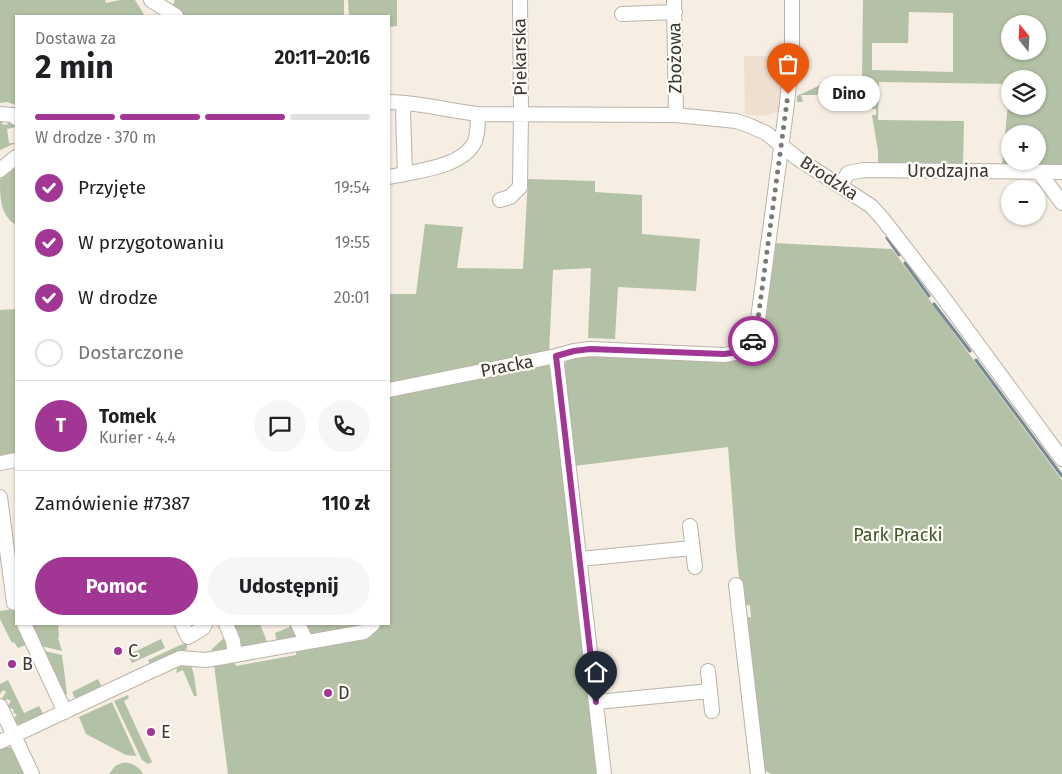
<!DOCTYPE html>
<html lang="pl">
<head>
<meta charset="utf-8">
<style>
	:root { --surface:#fff; --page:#f6f6f6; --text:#202124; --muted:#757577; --line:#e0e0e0; --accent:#a23695 }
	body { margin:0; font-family:"Fira Sans",sans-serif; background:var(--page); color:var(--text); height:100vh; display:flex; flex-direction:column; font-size:19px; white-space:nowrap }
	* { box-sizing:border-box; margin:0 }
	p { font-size:16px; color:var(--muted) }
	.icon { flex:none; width:28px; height:28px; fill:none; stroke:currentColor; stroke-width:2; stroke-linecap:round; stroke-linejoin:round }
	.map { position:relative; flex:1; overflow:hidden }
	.side { position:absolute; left:15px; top:15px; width:375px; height:610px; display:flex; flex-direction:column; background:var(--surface); border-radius:0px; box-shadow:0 1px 4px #0004 }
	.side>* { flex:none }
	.needle { width:32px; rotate:342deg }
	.buttons { position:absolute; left:1001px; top:15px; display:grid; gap:10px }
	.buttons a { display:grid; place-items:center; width:45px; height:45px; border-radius:50%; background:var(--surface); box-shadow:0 1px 4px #0004; font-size:25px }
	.pin { position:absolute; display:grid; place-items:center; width:42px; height:42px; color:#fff; margin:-51px -21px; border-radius:50% 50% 50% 0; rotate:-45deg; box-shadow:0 0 5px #0007 }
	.pin .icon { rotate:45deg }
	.courier { position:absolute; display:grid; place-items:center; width:50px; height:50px; margin:-25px; border:4px solid #a23695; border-radius:50%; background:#fff; color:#222; box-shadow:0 1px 6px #0007 }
	.bubble { position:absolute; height:35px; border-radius:18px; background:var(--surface); box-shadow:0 1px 4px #0004; font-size:16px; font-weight:700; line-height:35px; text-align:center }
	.summary em { font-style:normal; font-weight:700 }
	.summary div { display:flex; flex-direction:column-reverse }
	.summary { display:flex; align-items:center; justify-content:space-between; height:85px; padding:0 20px }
	h1 { font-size:32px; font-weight:700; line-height:38px }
	.bar { display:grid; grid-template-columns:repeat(4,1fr); gap:8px 5px; align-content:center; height:60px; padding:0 20px }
	.bar i { height:6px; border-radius:4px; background:var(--line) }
	.bar .selected { background:var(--accent) }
	.bar p { grid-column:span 4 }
	.line { display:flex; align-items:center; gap:12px; padding:0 20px; border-top:1px solid var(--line) }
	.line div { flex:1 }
	.round { display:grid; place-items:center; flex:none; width:52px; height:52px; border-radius:26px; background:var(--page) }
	ol { padding:0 20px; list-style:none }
	li { display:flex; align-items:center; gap:15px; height:55px }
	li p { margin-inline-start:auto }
	li .icon { padding:5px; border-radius:50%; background:var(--accent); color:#fff; stroke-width:4 }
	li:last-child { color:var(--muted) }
	li i { width:28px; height:28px; border:2px solid var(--line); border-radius:50% }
	.button { display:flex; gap:10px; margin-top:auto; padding:10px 20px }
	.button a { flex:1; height:58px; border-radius:30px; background:var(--accent); color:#fff; font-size:20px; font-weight:700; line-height:58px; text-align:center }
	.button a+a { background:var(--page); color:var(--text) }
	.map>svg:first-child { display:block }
	.built { fill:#eee0d0 }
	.green { fill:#b3c2a6; fill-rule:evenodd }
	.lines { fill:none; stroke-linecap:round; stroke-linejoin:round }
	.stream { stroke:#768996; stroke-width:3 }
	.minor-casing { stroke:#bab2a8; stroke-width:16 }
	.minor { stroke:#fff; stroke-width:14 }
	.done { stroke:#7d7872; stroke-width:5; stroke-dasharray:0 9 }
	.route { stroke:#a23695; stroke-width:6 }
	.poi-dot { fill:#a23695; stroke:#fffcf7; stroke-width:2 }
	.labels { text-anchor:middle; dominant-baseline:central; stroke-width:4.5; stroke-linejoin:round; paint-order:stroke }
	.street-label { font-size:18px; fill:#3c3935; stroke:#fffcf7 }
	.park-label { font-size:18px; fill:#3f5528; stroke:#fffcf7 }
	.poi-label { font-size:18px; fill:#3c3935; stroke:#fffcf7; text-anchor:start }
</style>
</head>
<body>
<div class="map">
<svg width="1062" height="774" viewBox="0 0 1062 774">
	<rect width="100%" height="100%" fill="#f6ede3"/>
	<path class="built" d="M 744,56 L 782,56 L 779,112 L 763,116 L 745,114 Z"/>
	<path class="green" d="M 0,0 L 105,0 L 106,3 L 120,0 L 135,0 L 145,16 L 16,16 L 16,105 L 7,102 L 0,103 Z
		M 175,0 L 344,0 L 344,16 L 169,16 Z
		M 348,0 L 397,0 L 397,26 L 389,27 L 389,16 L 349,16 Z
		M 863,0 L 1062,0 L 1062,166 L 1002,165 L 1010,84 L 1010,106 L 1038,106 L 1038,79 L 1010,79 L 1010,84 L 879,82 L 878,120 L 964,121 L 963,169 L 878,168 L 878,151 L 872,115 L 876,115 L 876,109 L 872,109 L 872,88 L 828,87 L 819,91 L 819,95 L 801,95 L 803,102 L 797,102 L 797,96 L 829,81 L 862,81 ZM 909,12 L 953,13 L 953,72 L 872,70 L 872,43 L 908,43 ZM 1010,24 L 1038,24 L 1038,51 L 1010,51 ZM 1010,134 L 1038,134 L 1038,161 L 1010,161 Z
		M 8,121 L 16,127 L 7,129 L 9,143 L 16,143 L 0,150 L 0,122 L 2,122 L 2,124 L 7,125 Z
		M 16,166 L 16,225 C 0,215 0,197 0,179 Z
		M 528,179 L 595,181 L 595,192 L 642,195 L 642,234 L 700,239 L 696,291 L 618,287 L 615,339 L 588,338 L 591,268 L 553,270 L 549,354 L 389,384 L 389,294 L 416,294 L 425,224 L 463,227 L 457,268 L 523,269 Z
		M 774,243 L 892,249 L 1062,480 L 1062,774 L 771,774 L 761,768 L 743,618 L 751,617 L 750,605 L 742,606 L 736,549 L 728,447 L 574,466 L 562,368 C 567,359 572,357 583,354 L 722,358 L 752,356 L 758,353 Z
		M 16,309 L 16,456 L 0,459 L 0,310 Z
		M 542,363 L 548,365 L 552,372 L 600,774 L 228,774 L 212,649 L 224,638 L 218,624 L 260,624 L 268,644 L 277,643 L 275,633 L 290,627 L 289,624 L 389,624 L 389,394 ZM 296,648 L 296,655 L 236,666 L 233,660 Z
		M 14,609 L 16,615 L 16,624 L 20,624 L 28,644 L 18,648 L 14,642 L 12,643 L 0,619 L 0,611 Z
		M 29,624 L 58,624 L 59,637 L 58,638 L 62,651 L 37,645 Z
		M 161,639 L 165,648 L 132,663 L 128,655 Z
		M 187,642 L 187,648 L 184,652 L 151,667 L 148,660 Z
		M 40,650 L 62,655 L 67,694 L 62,697 Z
		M 178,664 L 191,665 L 194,675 L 197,696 L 194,696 L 183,670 L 176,673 Z
		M 98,679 L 103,690 L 77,702 L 72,692 Z
		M 8,680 L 24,713 L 39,706 L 44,715 L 20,725 L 12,721 L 17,715 L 13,712 L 14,710 L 11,708 L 7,714 L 5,710 L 11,701 L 7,699 L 3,705 L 1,700 L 6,692 L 3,690 L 0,694 L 0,684 Z
		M 128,695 L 129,698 L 124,701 L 152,762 L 148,764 L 142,760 L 114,701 Z
		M 112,702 L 136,755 L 137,756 L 126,755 L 86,734 L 79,717 Z
		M 5,747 L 14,748 L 28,774 L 0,774 L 0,749 Z
		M 122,763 C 132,762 138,766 143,774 L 109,774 L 115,766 Z"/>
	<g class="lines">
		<path class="stream" d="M 887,238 L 899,255
			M 905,263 L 929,296
			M 934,304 L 970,351
			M 976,360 L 1062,476"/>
		<g class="minor-casing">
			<path id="minor" d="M 151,0 L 176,16
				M 674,0 L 676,115
				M 622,14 L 675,12
				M 389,102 C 419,102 448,111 478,114 L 676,115 L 736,121 L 748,125 L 766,133 L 797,158 L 871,206 L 882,218 L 940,293 L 1062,459
				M 405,103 L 403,113 L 405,173
				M 0,114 L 13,115 L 16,118
				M 0,170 L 16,157
				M 1039,172 L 1062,203
				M 389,177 C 415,171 463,168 475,141 C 478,133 478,122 478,114
				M 841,185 L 848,173 L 864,170 L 1062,172
				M 500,200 L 510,197 L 520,187 L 521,113 L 520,0
				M 556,356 L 604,774
				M 389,390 L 556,356 L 574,351 L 590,349 L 724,355 L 740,352 L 751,347 L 756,334 L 786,111 L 792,59 L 792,0
				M 0,463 L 16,460
				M 0,497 L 14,603
				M 690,526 L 695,567
				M 580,559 L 692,548
				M 736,585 L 758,774
				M 24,624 L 65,712
				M 182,624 L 188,637 L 203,628 L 205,624
				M 226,624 L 233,641 L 235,655 L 364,632 L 373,624
				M 298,624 L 306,641
				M 708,671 L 712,711
				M 597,702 L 710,691
				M 0,706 L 32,774
				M 0,742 L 147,673 L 180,658 L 206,660 L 235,655"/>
		</g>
		<use href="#minor" class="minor"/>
	</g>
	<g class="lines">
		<path class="done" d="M 753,341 L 756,334 L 788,94"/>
		<path class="route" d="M 596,702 L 556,356 L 574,351 L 590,349 L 724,354 L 740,352 L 751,347 L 753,341"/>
	</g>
	<g class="poi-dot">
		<circle cx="118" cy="651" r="5"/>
		<circle cx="12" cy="664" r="5"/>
		<circle cx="328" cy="693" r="5"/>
		<circle cx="151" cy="732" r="5"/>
	</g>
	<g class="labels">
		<g class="street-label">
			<text transform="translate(520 57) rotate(-91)">Piekarska</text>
			<text transform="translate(675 58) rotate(-91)">Zbożowa</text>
			<text x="948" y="171">Urodzajna</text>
			<text transform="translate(829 178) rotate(33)">Brodzka</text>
			<text transform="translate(507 366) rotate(-11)">Pracka</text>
		</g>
		<g class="park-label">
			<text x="898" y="535">Park Pracki</text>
		</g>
		<g class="poi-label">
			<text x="128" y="651">C</text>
			<text x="22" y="664">B</text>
			<text x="338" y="693">D</text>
			<text x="161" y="732">E</text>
		</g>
	</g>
</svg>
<div class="buttons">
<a><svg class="needle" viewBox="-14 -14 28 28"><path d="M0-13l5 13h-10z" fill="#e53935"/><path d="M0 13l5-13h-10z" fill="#757577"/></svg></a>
<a><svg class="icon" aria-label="layers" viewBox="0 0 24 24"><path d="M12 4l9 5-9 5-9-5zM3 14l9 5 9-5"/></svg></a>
<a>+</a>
<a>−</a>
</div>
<div class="pin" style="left:788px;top:94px;background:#ea580c"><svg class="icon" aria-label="bag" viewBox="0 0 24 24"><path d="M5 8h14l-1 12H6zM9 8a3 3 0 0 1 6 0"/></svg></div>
<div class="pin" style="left:596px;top:702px;background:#1f2937"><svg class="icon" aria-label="home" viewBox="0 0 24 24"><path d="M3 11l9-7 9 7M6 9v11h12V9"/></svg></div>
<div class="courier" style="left:753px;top:341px"><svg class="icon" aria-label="car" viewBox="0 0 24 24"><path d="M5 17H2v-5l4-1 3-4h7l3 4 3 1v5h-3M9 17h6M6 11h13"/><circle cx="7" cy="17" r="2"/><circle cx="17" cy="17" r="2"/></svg></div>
<div class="bubble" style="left:818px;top:76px;width:62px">Dino</div>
<section class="side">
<div class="summary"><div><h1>2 min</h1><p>Dostawa za</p></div><em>20:11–20:16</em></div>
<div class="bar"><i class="selected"></i><i class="selected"></i><i class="selected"></i><i></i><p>W drodze · 370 m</p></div>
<ol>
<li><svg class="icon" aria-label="check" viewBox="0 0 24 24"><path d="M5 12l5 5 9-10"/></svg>Przyjęte<p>19:54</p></li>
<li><svg class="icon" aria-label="check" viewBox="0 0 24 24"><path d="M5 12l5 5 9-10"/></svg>W przygotowaniu<p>19:55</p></li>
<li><svg class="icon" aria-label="check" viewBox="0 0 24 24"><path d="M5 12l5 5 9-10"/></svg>W drodze<p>20:01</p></li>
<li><i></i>Dostarczone</li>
</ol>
<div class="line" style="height:90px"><b class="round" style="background:var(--accent);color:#fff">T</b><div><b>Tomek</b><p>Kurier · 4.4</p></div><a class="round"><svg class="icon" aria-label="chat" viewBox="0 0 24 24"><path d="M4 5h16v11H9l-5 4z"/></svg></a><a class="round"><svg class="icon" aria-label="phone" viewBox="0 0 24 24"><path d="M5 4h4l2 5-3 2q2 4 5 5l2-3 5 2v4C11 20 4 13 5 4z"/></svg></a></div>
<div class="line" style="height:65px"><div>Zamówienie #7387</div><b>110 zł</b></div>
<div class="button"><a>Pomoc</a><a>Udostępnij</a></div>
</section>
</div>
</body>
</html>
